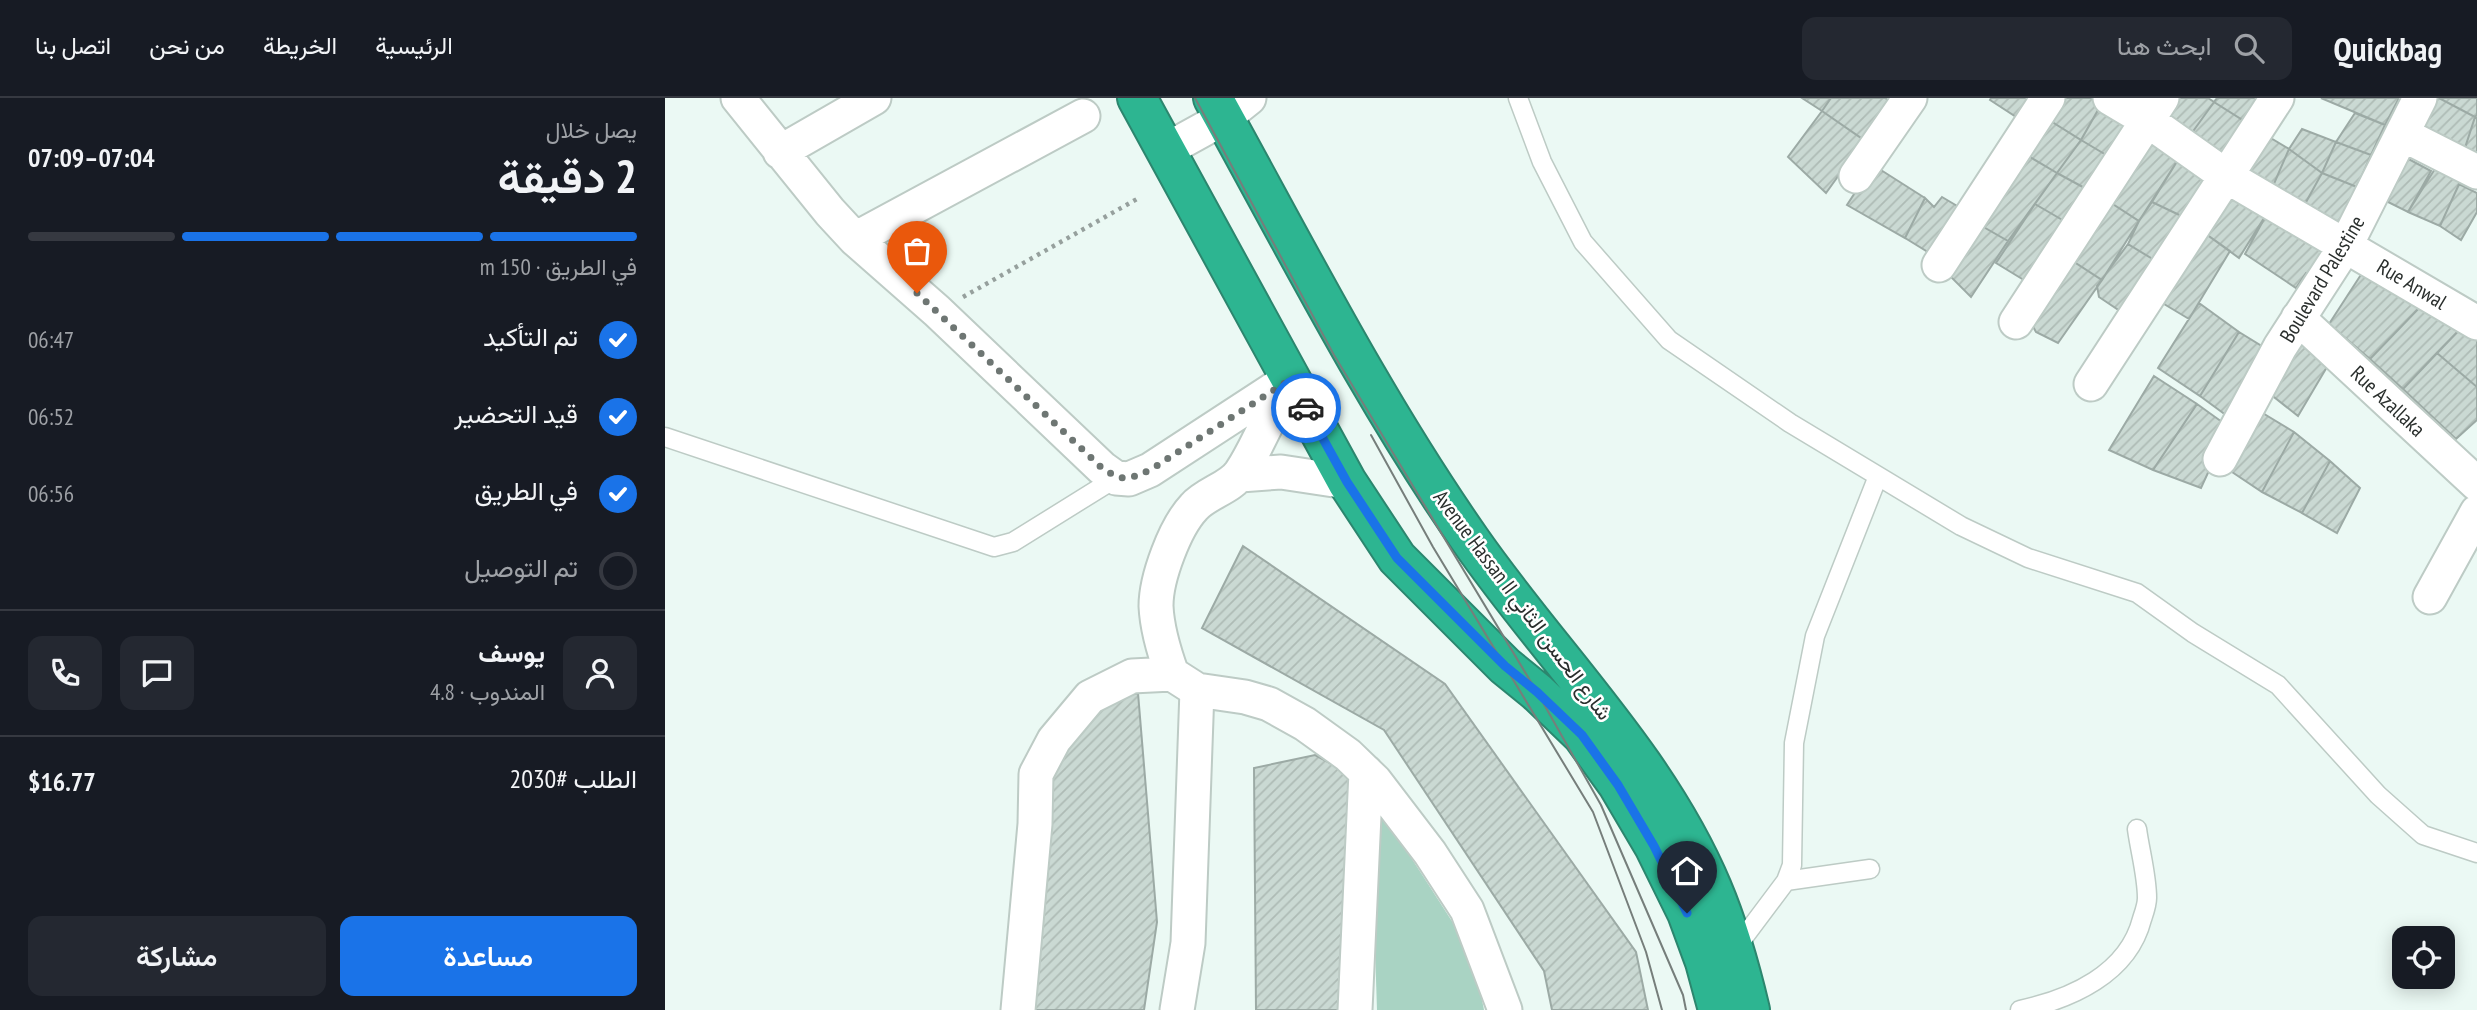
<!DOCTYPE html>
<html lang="ar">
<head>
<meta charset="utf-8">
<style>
	:root { --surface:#171b24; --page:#242831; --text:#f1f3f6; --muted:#9ea1a6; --line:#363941; --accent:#1a73e8 }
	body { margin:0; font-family:"PT Sans Narrow",Vazirmatn,sans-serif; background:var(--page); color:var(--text); direction:rtl; height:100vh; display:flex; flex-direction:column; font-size:26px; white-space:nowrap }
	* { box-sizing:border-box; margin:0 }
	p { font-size:23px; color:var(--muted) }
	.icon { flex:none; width:38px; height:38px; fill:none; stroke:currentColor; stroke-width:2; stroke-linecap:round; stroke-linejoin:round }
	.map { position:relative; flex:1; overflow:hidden; direction:ltr }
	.drawer { display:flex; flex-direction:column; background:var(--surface); width:665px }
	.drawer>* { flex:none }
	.buttons { position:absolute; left:1727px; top:828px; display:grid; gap:14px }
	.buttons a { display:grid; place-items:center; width:63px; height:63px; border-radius:14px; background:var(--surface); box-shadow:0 4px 18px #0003; font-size:35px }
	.pin { position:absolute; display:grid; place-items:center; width:60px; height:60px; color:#fff; margin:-72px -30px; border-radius:50% 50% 50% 0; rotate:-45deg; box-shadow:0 0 7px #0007 }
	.pin .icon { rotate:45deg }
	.courier { position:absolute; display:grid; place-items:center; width:70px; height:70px; margin:-35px; border:5px solid #1a73e8; border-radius:50%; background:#fff; color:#222; box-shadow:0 2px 9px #0007 }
	.head em { font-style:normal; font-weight:600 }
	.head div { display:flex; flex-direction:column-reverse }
	.head { display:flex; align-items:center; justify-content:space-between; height:119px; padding:0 28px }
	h1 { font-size:46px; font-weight:600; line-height:52px }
	.bar { display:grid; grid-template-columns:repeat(4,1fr); gap:10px 7px; align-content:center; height:84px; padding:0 28px }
	.bar i { height:9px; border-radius:5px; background:var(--line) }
	.bar .current { background:var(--accent) }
	.bar p { grid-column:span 4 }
	.line { display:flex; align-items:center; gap:18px; padding:0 28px; border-top:2px solid var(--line) }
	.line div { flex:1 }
	.round { display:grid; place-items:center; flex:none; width:74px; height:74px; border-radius:14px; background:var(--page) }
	ol { padding:0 28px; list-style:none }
	li { display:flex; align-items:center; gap:21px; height:77px }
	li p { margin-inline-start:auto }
	li .icon { padding:7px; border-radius:50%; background:var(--accent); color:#fff; stroke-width:4 }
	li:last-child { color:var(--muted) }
	li i { width:38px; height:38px; border:4px solid var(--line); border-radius:50% }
	.primary-button { display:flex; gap:14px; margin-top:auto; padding:14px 28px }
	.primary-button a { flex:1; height:80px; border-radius:14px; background:var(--accent); color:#fff; font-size:28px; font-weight:600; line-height:80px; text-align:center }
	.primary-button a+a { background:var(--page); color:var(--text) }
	header { display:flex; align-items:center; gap:42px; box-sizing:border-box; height:98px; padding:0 35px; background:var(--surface); border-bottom:2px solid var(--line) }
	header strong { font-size:33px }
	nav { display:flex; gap:38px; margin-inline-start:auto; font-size:24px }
	.search { width:490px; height:63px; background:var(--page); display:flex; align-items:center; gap:18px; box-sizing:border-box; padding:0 24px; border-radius:14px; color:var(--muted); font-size:26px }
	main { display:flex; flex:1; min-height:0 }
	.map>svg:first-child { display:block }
	.garden { fill:#a9d3c3 }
	.building { fill:url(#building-hatch); stroke:#9caaa5; stroke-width:2 }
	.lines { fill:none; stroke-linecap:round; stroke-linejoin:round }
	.lane-casing { stroke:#bdcbc5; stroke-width:21 }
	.street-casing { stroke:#bdcbc5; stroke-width:37 }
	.highway-casing { stroke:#2c866e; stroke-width:42 }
	.path { stroke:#96a09d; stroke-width:4.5; stroke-dasharray:3.5 5; stroke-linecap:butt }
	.lane { stroke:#fff; stroke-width:18 }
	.street { stroke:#fff; stroke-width:33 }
	.highway { stroke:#2db591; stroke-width:38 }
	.tram { stroke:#767e7b; stroke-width:2 }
	.done { stroke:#6e7673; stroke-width:7; stroke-dasharray:0 12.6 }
	.route { stroke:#1a73e8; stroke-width:9 }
	.labels { text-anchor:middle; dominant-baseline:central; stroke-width:5; stroke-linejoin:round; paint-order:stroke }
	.street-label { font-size:21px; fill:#2a2f2d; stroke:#fff }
</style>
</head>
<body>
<header>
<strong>Quickbag</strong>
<div class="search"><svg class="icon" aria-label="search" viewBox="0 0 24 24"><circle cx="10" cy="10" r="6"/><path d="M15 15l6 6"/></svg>ابحث هنا</div>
<nav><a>الرئيسية</a><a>الخريطة</a><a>من نحن</a><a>اتصل بنا</a></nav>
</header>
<main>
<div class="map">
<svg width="1812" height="912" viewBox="0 0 1812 912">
	<defs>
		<pattern id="building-hatch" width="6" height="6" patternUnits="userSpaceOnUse" patternTransform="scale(1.75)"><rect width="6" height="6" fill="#cad9d3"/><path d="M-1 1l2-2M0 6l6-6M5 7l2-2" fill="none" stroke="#aebbb5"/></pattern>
	</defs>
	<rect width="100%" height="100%" fill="#ebf9f4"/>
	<path class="garden" d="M 720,719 L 808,856 L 819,912 L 712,912 L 706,728 Z"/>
	<path class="building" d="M 1137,0 L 1166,0 L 1157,13 Z
		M 1166,0 L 1220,0 L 1225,3 L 1199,42 L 1157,13 Z
		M 1326,0 L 1375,0 L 1359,24 L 1325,2 Z
		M 1386,0 L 1429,0 L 1437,5 L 1416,42 L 1376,17 Z
		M 1499,0 L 1543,0 L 1549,4 L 1524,39 L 1488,15 Z
		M 1552,0 L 1600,0 L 1584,26 L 1549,4 Z
		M 1656,0 L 1734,0 L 1720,27 Z
		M 1767,0 L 1774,0 L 1810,19 L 1799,53 L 1756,31 Z
		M 1774,0 L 1812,0 L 1812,17 L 1810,19 Z
		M 1549,4 L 1584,26 L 1561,63 L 1524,39 Z
		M 1437,5 L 1476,30 L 1448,61 L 1416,42 Z
		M 1157,13 L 1199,42 L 1161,95 L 1123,59 Z
		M 1690,15 L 1720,27 L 1706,57 L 1671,44 Z
		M 1376,17 L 1416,42 L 1392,75 L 1353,52 Z
		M 1810,19 L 1812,20 L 1812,66 L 1797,59 Z
		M 1637,31 L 1671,44 L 1657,75 L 1624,51 Z
		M 1594,33 L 1624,51 L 1608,88 L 1574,70 Z
		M 1478,37 L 1516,57 L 1474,123 L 1440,101 Z
		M 1416,42 L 1448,61 L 1427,94 L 1392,75 Z
		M 1671,44 L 1706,57 L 1692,89 L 1657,75 Z
		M 1624,51 L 1657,75 L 1640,106 L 1608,88 Z
		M 1353,52 L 1392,75 L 1343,143 L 1308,123 Z
		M 1516,57 L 1551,83 L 1527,123 L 1487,104 Z
		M 1738,58 L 1766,73 L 1743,114 L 1719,102 Z
		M 1773,66 L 1797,80 L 1775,128 L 1743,114 Z
		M 1208,67 L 1260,100 L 1240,140 L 1182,107 Z
		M 1392,75 L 1427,94 L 1406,127 L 1370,106 Z
		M 1657,75 L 1692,89 L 1677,129 L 1640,106 Z
		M 1794,86 L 1812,95 L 1812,114 L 1796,142 L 1775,128 Z
		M 1561,87 L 1604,112 L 1574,160 L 1534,131 Z
		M 1277,99 L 1299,112 L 1271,159 L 1240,140 L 1260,100 L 1269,109 Z
		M 1440,101 L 1474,123 L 1437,182 L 1400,158 Z
		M 1487,104 L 1527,123 L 1499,168 L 1463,146 L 1474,123 Z
		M 1370,106 L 1406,127 L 1367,187 L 1331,165 Z
		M 1604,112 L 1666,146 L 1649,176 L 1641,175 L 1631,190 L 1580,156 Z
		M 1308,123 L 1343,143 L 1306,199 L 1275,168 Z
		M 1534,131 L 1565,153 L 1524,221 L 1489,200 Z
		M 1463,146 L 1499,168 L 1464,219 L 1434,199 L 1432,188 Z
		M 1400,158 L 1437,182 L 1393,245 L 1371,234 L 1364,221 Z
		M 1699,172 L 1757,207 L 1705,261 L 1664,226 Z
		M 1534,205 L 1574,234 L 1535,298 L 1493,270 Z
		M 1757,207 L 1797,229 L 1738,291 L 1705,261 Z
		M 1797,229 L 1812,238 L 1812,289 L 1772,255 Z
		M 1574,234 L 1603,252 L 1569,323 L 1535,298 Z
		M 1626,236 L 1662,269 L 1633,318 L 1600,292 Z
		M 1772,255 L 1812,289 L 1812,322 L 1791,341 L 1738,291 Z
		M 1489,278 L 1532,306 L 1488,372 L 1444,352 Z
		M 1532,306 L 1564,329 L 1536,390 L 1488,372 Z
		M 1591,311 L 1629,334 L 1597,394 L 1561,370 Z
		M 1629,334 L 1665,363 L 1637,415 L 1597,394 Z
		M 1665,363 L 1695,390 L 1672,435 L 1637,415 Z
		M 578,448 L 780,586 L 971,854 L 983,912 L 887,912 L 879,873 L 719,632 L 537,530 Z
		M 473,595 L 492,824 L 479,912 L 364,912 L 376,676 L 444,603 Z
		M 650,657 L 687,677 L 685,912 L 591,912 L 589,670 Z"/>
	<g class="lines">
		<g class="lane-casing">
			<path id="lane" d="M 853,0 L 877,64 L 918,144 L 1004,242 L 1125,325 L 1296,428 L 1363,460 L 1472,495 L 1528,535 L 1613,587 L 1713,697 L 1758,737 L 1812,755
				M 0,339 L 329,449 L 348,444 L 451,380
				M 1121,783 L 1205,771
				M 1070,851 L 1121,783 L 1127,767 L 1129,645 L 1150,538 L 1213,378
				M 1355,912 C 1406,901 1463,876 1477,821 C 1479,815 1482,807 1482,800 C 1482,778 1475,753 1472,731"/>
		</g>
		<g class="street-casing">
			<path id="street" d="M 73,0 L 165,114 L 190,141 L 272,213 L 437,370 L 451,380 L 464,381 L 485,372 L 623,282
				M 1445,0 L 1482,22 L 1561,78 L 1812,225
				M 1737,36 L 1812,74
				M 501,52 L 559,20 L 584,0
				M 115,54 L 209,0
				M 1191,78 L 1245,0
				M 190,141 L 418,18
				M 1274,167 L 1383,0
				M 1633,220 L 1812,386
				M 1351,224 L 1497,0
				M 1426,286 L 1612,0
				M 1555,361 L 1615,249 L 1681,147 L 1755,0
				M 575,377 L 616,374 L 682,384
				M 1765,499 L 1812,414
				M 507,576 L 532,592 L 580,599 L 604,606 L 640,626 L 683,657 L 710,683 L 765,755 L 802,812 L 840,912
				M 353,912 L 370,726 L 371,676 L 389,642 L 425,599 L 467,578 L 507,576 C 499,554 492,531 491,508 C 491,480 510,429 529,409 C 541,395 566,390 576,374 C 595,346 604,311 629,287
				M 512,912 L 523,845 L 532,592
				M 690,912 L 701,674"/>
		</g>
		<g class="highway-casing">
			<path id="highway" d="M 472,0 L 682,384 L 732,460 L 840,568 L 872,594 L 917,637 L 953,687 L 989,748 L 1022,815 L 1040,864 L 1053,912
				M 548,0 C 631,150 708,303 806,443 C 886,558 992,659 1047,790 C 1064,830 1075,870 1085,912"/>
		</g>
		<path class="path" d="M 298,199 L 472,101"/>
		<use href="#lane" class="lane"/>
		<use href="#street" class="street"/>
		<use href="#highway" class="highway"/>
		<path class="tram" d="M 530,0 L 669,257 L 872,594 L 936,707 L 1018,897 L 1021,912
			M 706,337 L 768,449 L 928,714 L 981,854 L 997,912"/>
	</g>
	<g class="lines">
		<path class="done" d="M 252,195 L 437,370 C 458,384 462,382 485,372 L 626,281 L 641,310"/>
		<path class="route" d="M 641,310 L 682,384 L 732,460 L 840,568 L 872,594 L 917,637 L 953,687 L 989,748 L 1022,815"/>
	</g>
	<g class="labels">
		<g class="street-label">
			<text transform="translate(1657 181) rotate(-59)">Boulevard Palestine</text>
			<text transform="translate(1747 186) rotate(31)">Rue Anwal</text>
			<text transform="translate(1723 303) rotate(43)">Rue Azallaka</text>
			<text transform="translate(858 507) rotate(53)">Avenue Hassan II شارع الحسن الثاني</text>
		</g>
	</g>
</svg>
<div class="buttons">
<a><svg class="icon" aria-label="locate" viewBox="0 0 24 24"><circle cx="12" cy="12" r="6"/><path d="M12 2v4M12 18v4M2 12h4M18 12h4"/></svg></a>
</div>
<div class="pin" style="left:252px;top:195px;background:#ea580c"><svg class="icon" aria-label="bag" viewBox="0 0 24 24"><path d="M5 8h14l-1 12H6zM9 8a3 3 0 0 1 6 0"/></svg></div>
<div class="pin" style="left:1022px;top:815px;background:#1f2937"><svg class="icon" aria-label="home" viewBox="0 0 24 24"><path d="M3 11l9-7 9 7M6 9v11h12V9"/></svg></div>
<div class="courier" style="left:641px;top:310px"><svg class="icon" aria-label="car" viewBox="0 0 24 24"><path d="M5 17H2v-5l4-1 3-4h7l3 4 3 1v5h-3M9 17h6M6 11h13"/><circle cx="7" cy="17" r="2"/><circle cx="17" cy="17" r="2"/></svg></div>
</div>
<section class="drawer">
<div class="head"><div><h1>2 دقيقة</h1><p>يصل خلال</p></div><em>07:04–07:09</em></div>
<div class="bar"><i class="current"></i><i class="current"></i><i class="current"></i><i></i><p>في الطريق · 150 m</p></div>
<ol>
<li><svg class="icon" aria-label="check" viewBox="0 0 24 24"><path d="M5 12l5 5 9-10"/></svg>تم التأكيد<p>06:47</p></li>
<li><svg class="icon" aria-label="check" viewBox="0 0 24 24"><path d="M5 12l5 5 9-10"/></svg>قيد التحضير<p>06:52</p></li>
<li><svg class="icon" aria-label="check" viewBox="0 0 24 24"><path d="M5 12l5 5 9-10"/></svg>في الطريق<p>06:56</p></li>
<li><i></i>تم التوصيل</li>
</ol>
<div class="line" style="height:126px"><a class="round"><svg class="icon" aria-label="person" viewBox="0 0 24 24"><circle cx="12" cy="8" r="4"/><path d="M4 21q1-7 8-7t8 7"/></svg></a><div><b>يوسف</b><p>المندوب · 4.8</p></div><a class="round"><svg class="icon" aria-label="chat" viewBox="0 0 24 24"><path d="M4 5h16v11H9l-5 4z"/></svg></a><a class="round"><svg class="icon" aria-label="phone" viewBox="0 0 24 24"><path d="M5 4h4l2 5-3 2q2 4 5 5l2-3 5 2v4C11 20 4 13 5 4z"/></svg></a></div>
<div class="line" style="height:91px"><div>الطلب #2030</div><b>$16.77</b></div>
<div class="primary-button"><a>مساعدة</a><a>مشاركة</a></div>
</section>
</main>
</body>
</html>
